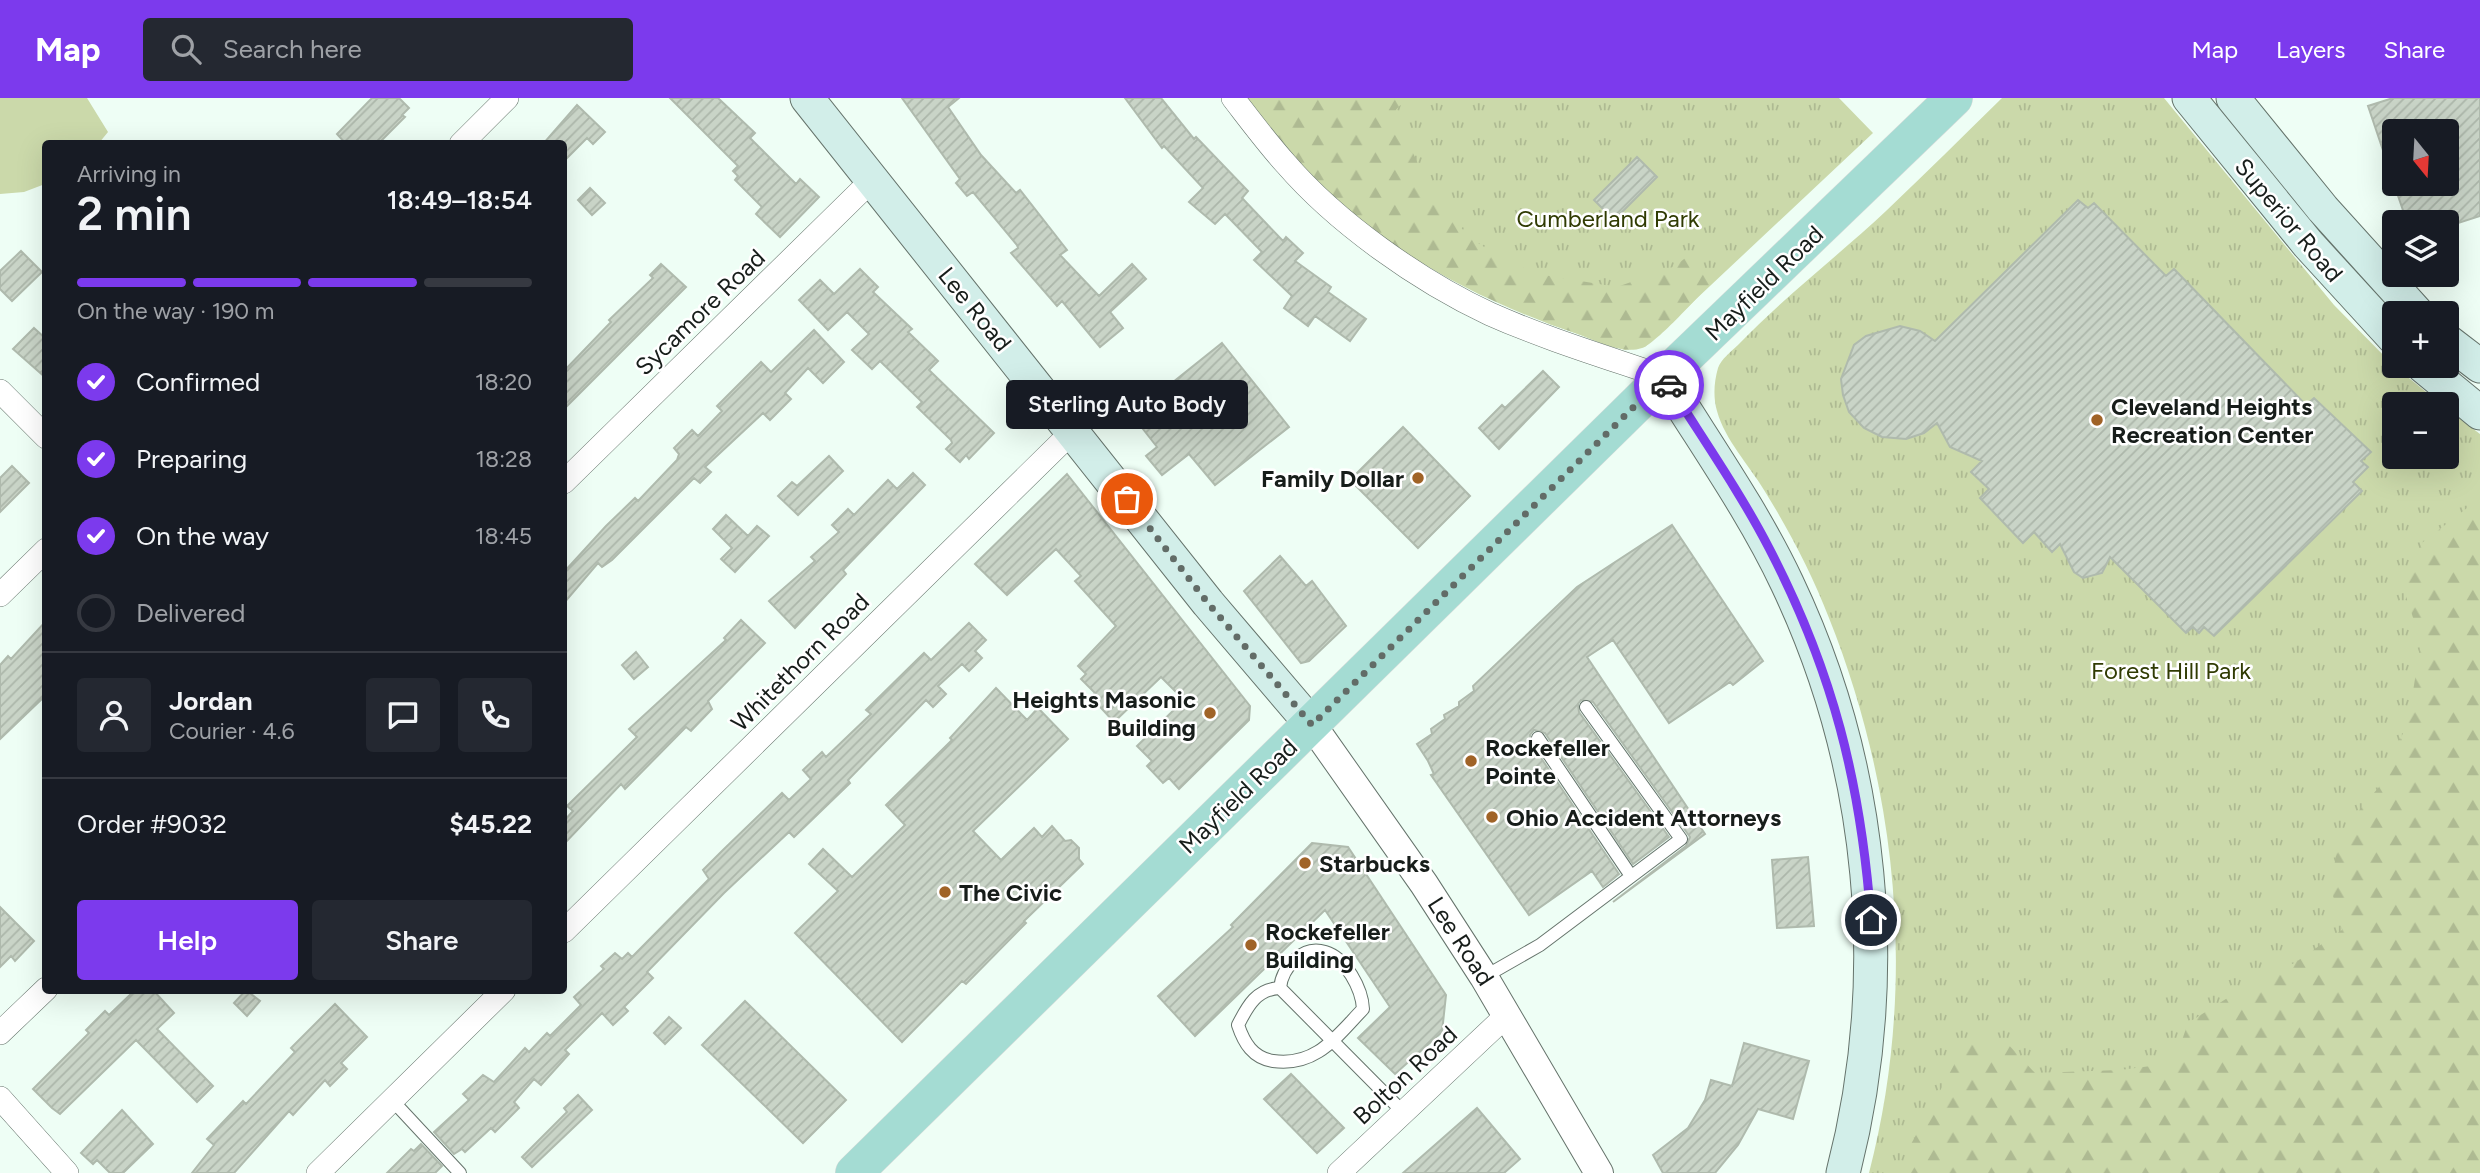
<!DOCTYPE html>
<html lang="en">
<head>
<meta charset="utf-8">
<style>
	:root { --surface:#171b24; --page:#242831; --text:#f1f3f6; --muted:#9ea1a6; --line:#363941; --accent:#7c3aed }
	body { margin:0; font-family:Figtree,sans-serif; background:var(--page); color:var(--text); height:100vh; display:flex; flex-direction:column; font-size:26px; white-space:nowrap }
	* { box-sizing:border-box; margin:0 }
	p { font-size:23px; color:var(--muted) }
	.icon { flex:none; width:38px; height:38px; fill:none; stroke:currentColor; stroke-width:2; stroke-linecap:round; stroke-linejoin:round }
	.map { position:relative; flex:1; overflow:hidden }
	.panel { position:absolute; left:42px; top:42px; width:525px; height:854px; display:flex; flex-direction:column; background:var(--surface); border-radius:7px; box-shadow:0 7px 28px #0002 }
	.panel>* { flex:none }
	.needle { width:46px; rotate:162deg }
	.fabs { position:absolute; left:2382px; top:21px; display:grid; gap:14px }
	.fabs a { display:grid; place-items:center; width:77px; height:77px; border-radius:7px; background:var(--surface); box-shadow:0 7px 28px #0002; font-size:35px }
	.pin { position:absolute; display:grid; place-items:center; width:60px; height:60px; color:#fff; margin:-30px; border:4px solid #fff; border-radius:50%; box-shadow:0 2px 7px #0007 }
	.courier { position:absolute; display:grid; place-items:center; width:70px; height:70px; margin:-35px; border:5px solid #7c3aed; border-radius:50%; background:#fff; color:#222; box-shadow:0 2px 9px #0007 }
	.bubble { position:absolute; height:49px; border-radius:7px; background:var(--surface); box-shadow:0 7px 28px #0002; font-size:23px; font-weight:600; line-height:49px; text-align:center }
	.overview em { font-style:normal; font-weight:600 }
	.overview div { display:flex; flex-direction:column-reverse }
	.overview { display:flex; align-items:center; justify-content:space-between; height:119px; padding:0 35px }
	h1 { font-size:46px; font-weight:600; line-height:52px }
	.bar { display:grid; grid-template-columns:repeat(4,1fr); gap:10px 7px; align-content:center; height:84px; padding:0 35px }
	.bar i { height:9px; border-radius:5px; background:var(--line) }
	.bar .on { background:var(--accent) }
	.bar p { grid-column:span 4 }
	.line { display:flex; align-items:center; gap:18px; padding:0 35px; border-top:2px solid var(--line) }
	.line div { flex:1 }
	.round { display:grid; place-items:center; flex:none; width:74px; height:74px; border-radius:7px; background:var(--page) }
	ol { padding:0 35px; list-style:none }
	li { display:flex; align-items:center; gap:21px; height:77px }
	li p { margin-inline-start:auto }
	li .icon { padding:7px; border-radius:50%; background:var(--accent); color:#fff; stroke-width:4 }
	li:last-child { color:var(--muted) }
	li i { width:38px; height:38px; border:4px solid var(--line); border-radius:50% }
	.cta { display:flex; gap:14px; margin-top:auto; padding:14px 35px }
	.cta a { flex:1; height:80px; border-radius:7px; background:var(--accent); color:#fff; font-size:28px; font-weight:600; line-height:80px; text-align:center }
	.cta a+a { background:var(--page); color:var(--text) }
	header { display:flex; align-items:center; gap:42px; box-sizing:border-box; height:98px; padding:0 35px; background:var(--accent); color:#fff }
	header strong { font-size:33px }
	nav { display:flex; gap:38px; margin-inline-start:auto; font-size:24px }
	.search { width:490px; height:63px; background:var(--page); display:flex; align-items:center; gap:18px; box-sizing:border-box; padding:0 24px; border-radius:7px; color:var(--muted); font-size:26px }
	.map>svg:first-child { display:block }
	.grass { fill:url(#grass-tufts) }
	.forest { fill:url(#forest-firs) }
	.pitch { fill:#cbd9aa }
	.building { fill:url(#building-hatch); stroke:#afbaad; stroke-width:2 }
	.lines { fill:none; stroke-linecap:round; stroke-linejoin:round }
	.service-casing { stroke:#65736b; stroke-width:14 }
	.minor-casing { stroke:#65736b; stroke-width:24 }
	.tertiary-casing { stroke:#65736b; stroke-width:30 }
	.secondary-casing { stroke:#65736b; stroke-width:35 }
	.primary-casing { stroke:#dadbda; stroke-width:38 }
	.service { stroke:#fff; stroke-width:12 }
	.minor { stroke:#fff; stroke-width:23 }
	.tertiary { stroke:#fff; stroke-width:28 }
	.secondary { stroke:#d2eee9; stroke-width:33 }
	.primary { stroke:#a4dcd3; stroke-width:37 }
	.done { stroke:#626c67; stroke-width:7; stroke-dasharray:0 12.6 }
	.route { stroke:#7c3aed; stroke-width:9 }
	.poi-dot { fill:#a06327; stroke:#fff; stroke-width:2.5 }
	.labels { text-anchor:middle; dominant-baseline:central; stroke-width:5; stroke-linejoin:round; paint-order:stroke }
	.park-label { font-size:24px; fill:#303b03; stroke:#fff }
	.street-label { font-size:24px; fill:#171d1a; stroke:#fff }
	.poi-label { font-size:24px; font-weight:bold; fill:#171d1a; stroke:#fff; text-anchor:start }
</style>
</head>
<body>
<header>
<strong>Map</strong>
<div class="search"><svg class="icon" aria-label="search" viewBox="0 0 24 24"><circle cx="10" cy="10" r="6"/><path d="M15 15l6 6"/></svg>Search here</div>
<nav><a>Map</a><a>Layers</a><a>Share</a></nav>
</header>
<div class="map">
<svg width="2480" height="1075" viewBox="0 0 2480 1075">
	<defs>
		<pattern id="grass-tufts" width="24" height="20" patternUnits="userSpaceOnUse" patternTransform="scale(1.75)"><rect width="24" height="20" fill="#cbd9aa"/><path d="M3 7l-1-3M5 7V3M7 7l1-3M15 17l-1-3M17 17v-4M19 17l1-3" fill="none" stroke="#aeba92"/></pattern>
		<pattern id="forest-firs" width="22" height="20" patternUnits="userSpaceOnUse" patternTransform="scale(1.75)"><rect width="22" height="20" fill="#cbd9aa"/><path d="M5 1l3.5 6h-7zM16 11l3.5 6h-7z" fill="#aeba92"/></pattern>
		<pattern id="building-hatch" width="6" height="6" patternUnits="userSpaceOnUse" patternTransform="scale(1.75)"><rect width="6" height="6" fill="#c9d4c7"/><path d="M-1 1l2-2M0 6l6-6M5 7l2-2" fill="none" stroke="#acb6aa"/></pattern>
	</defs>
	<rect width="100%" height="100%" fill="#eefef5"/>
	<path class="grass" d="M 1247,0 L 1839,0 L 1873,35 L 1645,249 L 1625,252 L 1552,227 L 1479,196 L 1418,162 L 1349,113 Z
		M 2002,0 L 2164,0 L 2334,207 L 2394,268 L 2441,306 L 2394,306 L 2394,359 L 2446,359 L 2447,311 L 2480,336 L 2480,1075 L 1869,1075 C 1917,891 1899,696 1829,520 C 1812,476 1789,432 1764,392 C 1749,367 1725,342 1717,313 C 1713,299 1714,284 1718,270 C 1721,261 1732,253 1738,247 C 1784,199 1838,158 1886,113 C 1925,76 1963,38 2002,0 Z"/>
	<path class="forest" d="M 1247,0 L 1407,0 L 1391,17 L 1409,46 L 1434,102 L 1472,141 L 1507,164 L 1544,177 L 1617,189 L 1673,169 L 1691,156 L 1715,181 C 1701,195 1657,245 1642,250 C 1622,257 1594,242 1575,235 C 1476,202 1371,146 1301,67 C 1282,45 1265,22 1247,0 Z
		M 2480,400 L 2480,1075 L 1906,1075 L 1910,1048 L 1966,945 L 2004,942 L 2035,975 L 2120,972 L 2174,965 L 2188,925 L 2229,899 L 2296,864 L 2342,832 L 2331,790 L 2339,736 L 2379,689 L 2408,624 L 2421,544 L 2402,486 L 2423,444 Z"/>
	<path class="pitch" d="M 0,0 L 87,0 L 108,34 L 99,45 L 46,46 L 45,86 L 24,94 L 0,96 Z"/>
	<path class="building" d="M 372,0 L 399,0 L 409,10 L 402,17 L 405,19 L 378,46 L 346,46 L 337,36 Z
		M 670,0 L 718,0 L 755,35 L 750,40 L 796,86 L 800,81 L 819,99 L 780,139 L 756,116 L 762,109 L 735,82 L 738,78 L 733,73 L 738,68 Z
		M 902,0 L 959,0 L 948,9 L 981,57 L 1016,95 L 1020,92 L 1067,152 L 1060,157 L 1099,198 L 1132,166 L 1146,181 L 1110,214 L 1123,230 L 1100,249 L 1062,203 L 1057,208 L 1011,155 L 1018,150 L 1017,147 L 973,94 L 967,98 L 956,85 L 960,81 Z
		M 1125,0 L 1161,0 L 1194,41 L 1196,39 L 1248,93 L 1242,100 L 1283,143 L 1286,139 L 1303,155 L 1295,163 L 1331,189 L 1328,194 L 1366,221 L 1350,243 L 1315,218 L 1308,228 L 1284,210 L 1292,198 L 1254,162 L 1262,154 L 1225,116 L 1215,126 L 1189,104 L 1203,90 L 1164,48 L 1162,50 Z
		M 2393,0 L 2480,0 L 2480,118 L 2446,129 L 2446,124 L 2407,124 L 2394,86 L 2446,86 L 2446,33 L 2394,33 L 2394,75 L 2391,76 L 2368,8 Z
		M 577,7 L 605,34 L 593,46 L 587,40 L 564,63 L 564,46 L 543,46 Z
		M 1637,59 L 1657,79 L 1614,122 L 1594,102 Z
		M 590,90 L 605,105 L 592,117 L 578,102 Z
		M 2078,102 L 2088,110 L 2094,105 L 2166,178 L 2174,171 L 2306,307 L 2314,300 L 2371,354 L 2361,363 L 2368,369 L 2353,384 L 2362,393 L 2214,538 L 2204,529 L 2199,535 L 2193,529 L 2186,535 L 2110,459 L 2102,475 L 2083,480 L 2074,474 L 2060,446 L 2052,454 L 2034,434 L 2023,445 L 1980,400 L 1989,391 L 1971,374 L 1982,363 L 1950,349 L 1937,325 L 1924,335 L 1906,341 L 1882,339 L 1864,330 L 1849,314 L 1843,297 L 1841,281 L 1854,247 L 1866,238 L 1900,228 L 1920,233 L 1935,243 Z
		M 21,153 L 42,174 L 12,203 L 0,191 L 0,173 Z
		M 661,166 L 686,189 L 564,311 L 564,273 L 611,224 L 609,222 L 653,180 L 650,177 Z
		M 860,171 L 878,189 L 873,194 L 912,231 L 908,234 L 938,263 L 929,272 L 994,335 L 969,361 L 966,357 L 960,364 L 946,351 L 952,345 L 951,342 L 917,309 L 922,304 L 880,263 L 872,271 L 852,252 L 869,236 L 847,214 L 828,232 L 799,202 L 820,182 L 834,196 Z
		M 34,230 L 46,241 L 46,280 L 13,251 Z
		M 814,232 L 844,264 L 823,285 L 808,270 L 785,295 L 791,301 L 770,322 L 763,315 L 705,369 L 711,374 L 700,385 L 694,380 L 612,462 L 602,469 L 598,465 L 564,505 L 564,474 L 606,428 L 635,400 L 638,403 L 677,362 L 679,356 L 674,350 L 692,332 L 698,338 L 722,313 L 717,308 L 761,264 L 771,274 Z
		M 1222,245 L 1289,329 L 1215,387 L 1189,356 L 1162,377 L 1146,358 L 1157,349 L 1132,317 Z
		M 1543,273 L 1559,289 L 1499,351 L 1479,330 L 1502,307 L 1505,310 Z
		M 1403,329 L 1470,398 L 1418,450 L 1350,382 Z
		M 829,358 L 843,373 L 798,417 L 778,398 L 792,384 L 797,388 Z
		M 12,368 L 29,385 L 0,414 L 0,380 Z
		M 913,375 L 925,387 L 843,472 L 846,476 L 795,530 L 769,503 L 815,463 L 811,459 L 839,434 L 832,427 L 848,411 L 854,417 L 888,382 L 897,391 Z
		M 1067,376 L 1250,608 L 1249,622 L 1179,691 L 1169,680 L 1163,685 L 1147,668 L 1152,663 L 1137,648 L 1184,602 L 1161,579 L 1114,624 L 1091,599 L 1095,595 L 1081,581 L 1086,576 L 1078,568 L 1116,528 L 1075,483 L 1081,478 L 1056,451 L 1007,497 L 975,466 Z
		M 726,417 L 748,438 L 757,428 L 769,438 L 735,474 L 721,461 L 732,450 L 713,431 Z
		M 1672,427 L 1763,563 L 1733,587 L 1730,584 L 1669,625 L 1613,542 L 1587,559 L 1705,736 L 1613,804 L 1686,748 L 1690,739 L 1593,604 L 1581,602 L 1578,606 L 1579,614 L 1669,739 L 1633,766 L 1545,635 L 1534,632 L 1530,637 L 1531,645 L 1619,776 L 1603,789 L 1592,773 L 1529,817 L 1431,677 L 1434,676 L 1428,663 L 1417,646 L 1432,636 L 1431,631 L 1445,621 L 1444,617 L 1459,608 L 1459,604 L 1474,593 L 1473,588 L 1577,489 Z
		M 1280,458 L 1306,488 L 1312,483 L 1346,528 L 1309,563 L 1301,565 L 1244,493 Z
		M 741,522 L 765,545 L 708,603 L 712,611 L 691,633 L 686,629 L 625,691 L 621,686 L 564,746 L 564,723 L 573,713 L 567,708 L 637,639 L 629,631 L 726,542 L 724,540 Z
		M 46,523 L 46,597 L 0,641 L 0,567 L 8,558 L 11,561 Z
		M 969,525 L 986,542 L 975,553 L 982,560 L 969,573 L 962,566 L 938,588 L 946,596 L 933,609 L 926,602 L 848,682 L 850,685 L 794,739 L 789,734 L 724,795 L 647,874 L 653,880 L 624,909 L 628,913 L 613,927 L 602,915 L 565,952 L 569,956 L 541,987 L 534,981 L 514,1004 L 519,1010 L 495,1034 L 491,1030 L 465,1054 L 462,1051 L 454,1056 L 434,1034 L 469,1002 L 463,996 L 483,977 L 494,984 L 525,950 L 529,954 L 547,935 L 550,938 L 581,907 L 574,899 L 604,871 L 601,868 L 615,855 L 622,861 L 628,855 L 632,859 L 709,781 L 703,772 L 723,752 L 782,695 L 789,702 L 811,681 L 803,672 L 822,654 L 826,659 L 871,616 L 866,612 L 924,555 L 931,562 Z
		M 636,554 L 648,569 L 634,581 L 622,567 Z
		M 996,590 L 1027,622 L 1038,610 L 1068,641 L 973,733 L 1001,762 L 1034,730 L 1042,739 L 1052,728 L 1065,743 L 1071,742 L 1079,750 L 1079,761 L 1083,766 L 1024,823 L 1026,825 L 966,886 L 962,883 L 902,944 L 795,835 L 838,793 L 809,766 L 823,751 L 852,779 L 905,727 L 886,707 L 952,642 L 950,640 Z
		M 1312,745 L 1348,749 L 1446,897 L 1442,934 L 1395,976 L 1358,940 L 1390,909 L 1325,812 L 1195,938 L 1158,898 L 1233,829 L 1231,827 Z
		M 1808,759 L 1814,828 L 1777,830 L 1772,762 Z
		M 0,809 L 34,843 L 15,863 L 11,858 L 0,869 Z
		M 135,892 L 153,892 L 174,915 L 157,931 L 213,988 L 197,1004 L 136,942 L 60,1016 L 52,1010 L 33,991 L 89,935 L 86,932 L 105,913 L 109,917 Z
		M 246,892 L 260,903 L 247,918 L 234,905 Z
		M 745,903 L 846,1002 L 803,1045 L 702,947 Z
		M 335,906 L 367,939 L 341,965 L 347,971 L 330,988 L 325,982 L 293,1017 L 289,1013 L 234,1075 L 192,1075 L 214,1047 L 207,1041 L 243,1003 L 246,1006 L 295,954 L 291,950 Z
		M 669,919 L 681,930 L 665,946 L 654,935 Z
		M 1744,945 L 1809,963 L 1793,1021 L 1758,1011 L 1738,1047 L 1715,1075 L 1663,1075 L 1653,1057 L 1688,1030 L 1705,1002 L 1711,982 L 1732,988 Z
		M 1291,976 L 1344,1030 L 1317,1055 L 1264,1001 Z
		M 578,997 L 592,1012 L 532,1069 L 522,1059 L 567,1014 L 564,1010 Z
		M 1477,1010 L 1520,1061 L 1504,1075 L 1403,1075 Z
		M 122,1012 L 153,1046 L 123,1075 L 110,1075 L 97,1062 L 93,1066 L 81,1055 Z
		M 421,1046 L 442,1068 L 435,1075 L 387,1075 L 411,1051 L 414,1053 Z"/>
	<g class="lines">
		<g class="service-casing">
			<path id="service" d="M 1538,640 L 1631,778
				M 1484,879 L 1540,847 L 1681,741 L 1586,609
				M 1280,890 C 1282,870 1302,847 1325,854 C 1346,860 1362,891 1363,911 C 1336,939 1316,969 1273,963 C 1253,960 1244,945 1238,927 C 1248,907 1257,891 1280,890 L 1403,1014
				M 392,1002 L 460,1075"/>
		</g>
		<g class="minor-casing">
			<path id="minor" d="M 1233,0 C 1250,22 1267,45 1286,66 C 1337,125 1419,183 1490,216 C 1546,241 1606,259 1664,279
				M 461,46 L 507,0
				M 0,293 L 46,339
				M 564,384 L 872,82
				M 0,497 L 46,452
				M 564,833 L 1073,333
				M 0,935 L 46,891
				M 0,1000 L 67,1075
				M 318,1075 L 504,892
				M 1339,1075 L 1507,917"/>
		</g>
		<g class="tertiary-casing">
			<path id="tertiary" d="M 1312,627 L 1424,786 L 1484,879 L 1599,1075"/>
		</g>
		<g class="secondary-casing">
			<path id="secondary" d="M 807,0 L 1208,505 L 1312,627
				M 2189,0 L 2308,146 L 2394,240
				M 2233,0 L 2323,111 L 2417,215
				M 2446,242 L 2480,268
				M 2423,268 L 2480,315
				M 1664,279 C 1706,347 1753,413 1787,485 C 1874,668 1894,878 1843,1075"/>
		</g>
		<g class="primary-casing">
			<path id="primary" d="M 854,1075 L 1664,279 L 1954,0"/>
		</g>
		<use href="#service" class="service"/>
		<use href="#minor" class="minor"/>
		<use href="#tertiary" class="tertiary"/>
		<use href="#secondary" class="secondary"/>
		<use href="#primary" class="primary"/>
	</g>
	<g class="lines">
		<path class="done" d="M 1127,401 L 1208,505 L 1312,627 L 1664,279 L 1669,287"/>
		<path class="route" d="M 1669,287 C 1703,341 1740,394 1769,450 C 1833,573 1861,685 1871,822"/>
	</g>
	<g class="poi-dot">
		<circle cx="2097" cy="322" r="7"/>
		<circle cx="1418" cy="380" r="7"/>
		<circle cx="1210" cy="615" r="7"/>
		<circle cx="1471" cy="663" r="7"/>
		<circle cx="1492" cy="719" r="7"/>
		<circle cx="1305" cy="765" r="7"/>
		<circle cx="945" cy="794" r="7"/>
		<circle cx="1251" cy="847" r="7"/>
	</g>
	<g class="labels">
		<g class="park-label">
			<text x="1608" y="120">Cumberland Park</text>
			<text x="2171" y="572">Forest Hill Park</text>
		</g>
		<g class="street-label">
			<text transform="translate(2289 122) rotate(50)">Superior Road</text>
			<text transform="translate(1764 185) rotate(-44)">Mayfield Road</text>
			<text transform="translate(975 211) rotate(51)">Lee Road</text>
			<text transform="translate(700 214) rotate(-44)">Sycamore Road</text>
			<text transform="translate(800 564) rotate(-45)">Whitethorn Road</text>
			<text transform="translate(1238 698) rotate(-44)">Mayfield Road</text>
			<text transform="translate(1461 843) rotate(57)">Lee Road</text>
			<text transform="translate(1405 977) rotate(-43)">Bolton Road</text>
		</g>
		<g class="poi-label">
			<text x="2111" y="308">Cleveland Heights<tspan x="2111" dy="28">Recreation Center</tspan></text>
			<text x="1404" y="380" text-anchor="end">Family Dollar</text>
			<text x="1196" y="601" text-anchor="end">Heights Masonic<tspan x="1196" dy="28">Building</tspan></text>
			<text x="1485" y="649">Rockefeller<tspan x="1485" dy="28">Pointe</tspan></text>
			<text x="1506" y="719">Ohio Accident Attorneys</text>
			<text x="1319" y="765">Starbucks</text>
			<text x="959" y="794">The Civic</text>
			<text x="1265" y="833">Rockefeller<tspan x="1265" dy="28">Building</tspan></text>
		</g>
	</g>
</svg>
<div class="fabs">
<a><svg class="needle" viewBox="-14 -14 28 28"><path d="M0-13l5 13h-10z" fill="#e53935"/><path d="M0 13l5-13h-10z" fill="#9ea1a6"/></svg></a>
<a><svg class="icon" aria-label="layers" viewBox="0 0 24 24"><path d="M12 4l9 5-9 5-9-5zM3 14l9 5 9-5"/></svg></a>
<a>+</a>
<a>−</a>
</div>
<div class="pin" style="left:1127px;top:401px;background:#ea580c"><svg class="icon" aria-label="bag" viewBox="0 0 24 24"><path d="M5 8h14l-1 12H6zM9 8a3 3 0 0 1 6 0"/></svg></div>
<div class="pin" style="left:1871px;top:822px;background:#1f2937"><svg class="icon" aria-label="home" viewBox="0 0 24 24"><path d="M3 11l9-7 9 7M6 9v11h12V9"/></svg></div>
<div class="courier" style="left:1669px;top:287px"><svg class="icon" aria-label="car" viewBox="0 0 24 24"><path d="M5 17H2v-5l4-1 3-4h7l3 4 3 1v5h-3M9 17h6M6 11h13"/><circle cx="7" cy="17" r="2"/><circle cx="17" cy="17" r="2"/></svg></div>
<div class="bubble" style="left:1006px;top:282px;width:242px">Sterling Auto Body</div>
<section class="panel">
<div class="overview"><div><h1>2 min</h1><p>Arriving in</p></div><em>18:49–18:54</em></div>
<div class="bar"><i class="on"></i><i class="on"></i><i class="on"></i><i></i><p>On the way · 190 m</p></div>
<ol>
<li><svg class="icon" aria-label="check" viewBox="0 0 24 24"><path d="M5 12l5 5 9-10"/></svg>Confirmed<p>18:20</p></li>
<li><svg class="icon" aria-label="check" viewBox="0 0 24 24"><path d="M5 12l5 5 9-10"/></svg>Preparing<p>18:28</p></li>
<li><svg class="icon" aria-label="check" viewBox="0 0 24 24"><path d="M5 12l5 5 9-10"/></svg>On the way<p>18:45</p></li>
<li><i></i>Delivered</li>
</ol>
<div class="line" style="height:126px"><a class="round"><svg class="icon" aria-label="person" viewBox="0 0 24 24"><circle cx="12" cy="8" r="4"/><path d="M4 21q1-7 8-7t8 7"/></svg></a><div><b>Jordan</b><p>Courier · 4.6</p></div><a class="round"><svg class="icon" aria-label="chat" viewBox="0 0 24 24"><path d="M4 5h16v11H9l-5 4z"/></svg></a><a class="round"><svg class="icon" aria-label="phone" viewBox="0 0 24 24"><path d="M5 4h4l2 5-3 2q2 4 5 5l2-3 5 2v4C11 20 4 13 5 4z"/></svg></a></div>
<div class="line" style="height:91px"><div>Order #9032</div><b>$45.22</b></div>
<div class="cta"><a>Help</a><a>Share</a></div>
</section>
</div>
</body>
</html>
